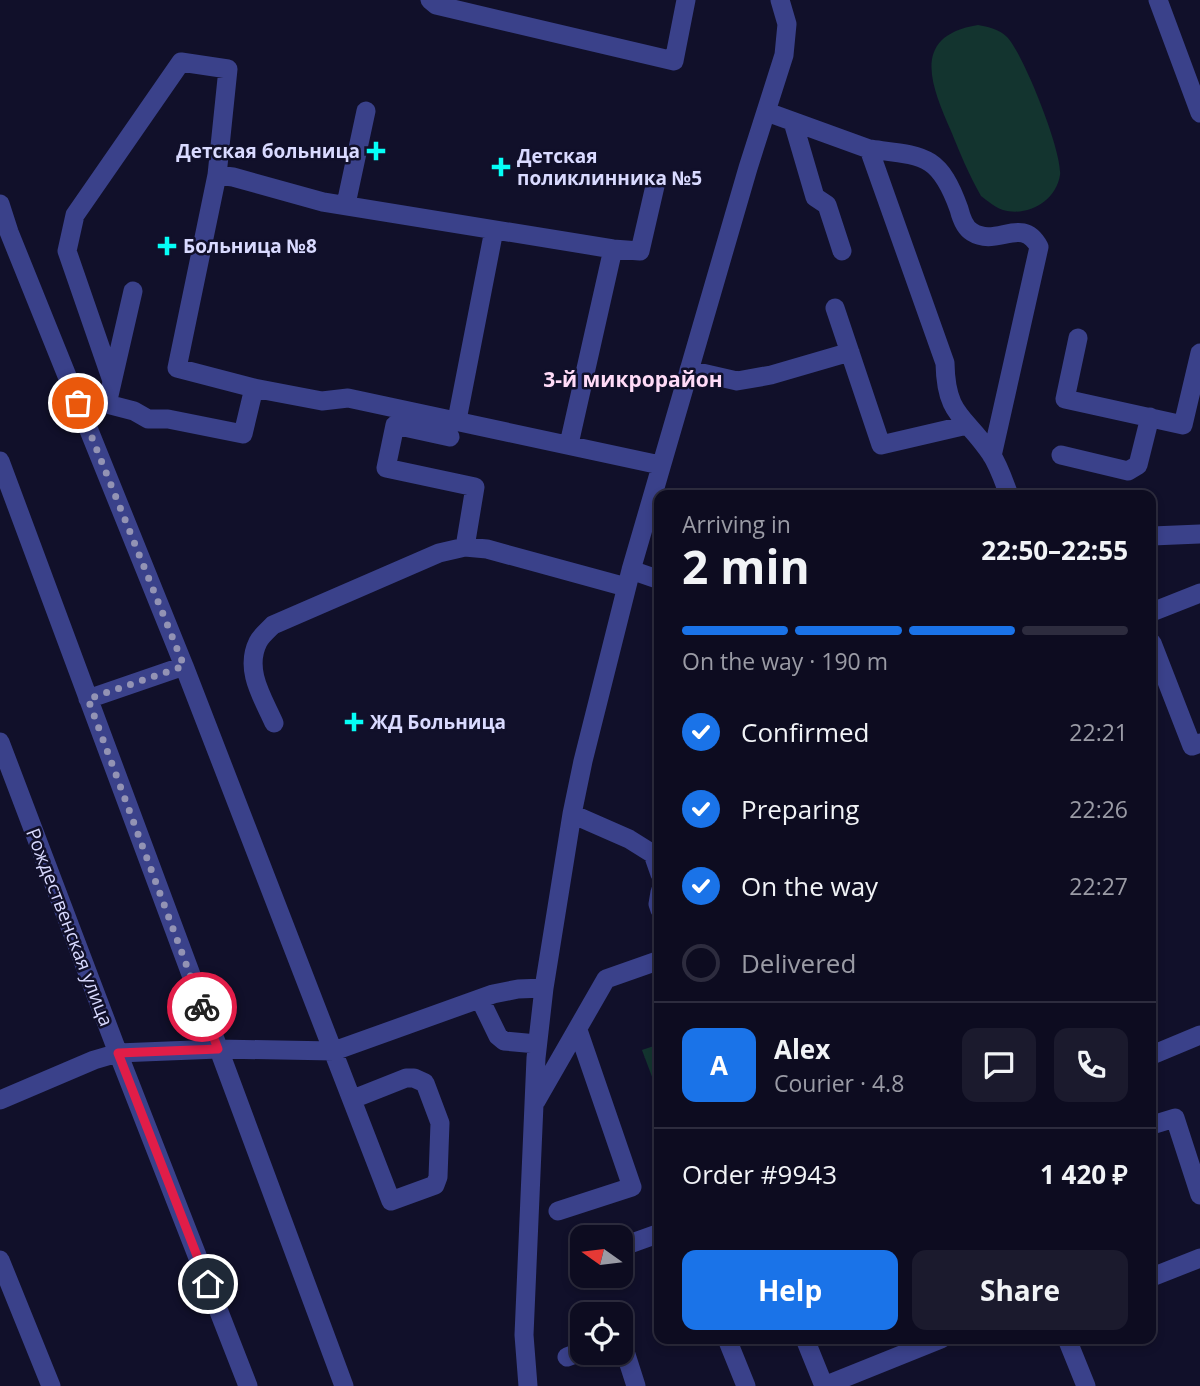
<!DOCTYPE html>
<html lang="en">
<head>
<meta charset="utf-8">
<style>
	:root { --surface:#0d0c20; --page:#1b1a2d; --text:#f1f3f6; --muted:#9a9ba5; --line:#2d2c3e; --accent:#1a73e8 }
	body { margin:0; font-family:"Open Sans",sans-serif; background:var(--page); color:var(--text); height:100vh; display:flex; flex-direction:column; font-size:26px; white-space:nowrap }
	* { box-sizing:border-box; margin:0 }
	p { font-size:23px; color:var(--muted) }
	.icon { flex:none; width:38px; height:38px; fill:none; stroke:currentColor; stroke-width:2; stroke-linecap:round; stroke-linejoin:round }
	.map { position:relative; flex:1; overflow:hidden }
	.side { position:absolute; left:654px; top:490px; width:502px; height:854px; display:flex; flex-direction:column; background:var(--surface); border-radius:14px; box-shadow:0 4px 10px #0003,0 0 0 2px var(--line) }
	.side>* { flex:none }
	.needle { width:46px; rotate:284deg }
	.tools { position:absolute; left:570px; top:1225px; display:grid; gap:14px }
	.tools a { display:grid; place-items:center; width:63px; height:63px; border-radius:14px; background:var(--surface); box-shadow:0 4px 10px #0003,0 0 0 2px var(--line); font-size:35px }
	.pin { position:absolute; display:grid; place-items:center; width:60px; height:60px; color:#fff; margin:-30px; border:4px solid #fff; border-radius:50%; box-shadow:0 2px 7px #0007 }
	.courier { position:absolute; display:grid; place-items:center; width:70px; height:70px; margin:-35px; border:5px solid #e11d48; border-radius:50%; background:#fff; color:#222; box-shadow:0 2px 9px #0007 }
	.head em { font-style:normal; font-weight:700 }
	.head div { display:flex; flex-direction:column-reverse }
	.head { display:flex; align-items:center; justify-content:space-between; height:119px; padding:0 28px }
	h1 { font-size:46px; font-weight:700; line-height:52px }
	.bar { display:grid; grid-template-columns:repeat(4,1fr); gap:10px 7px; align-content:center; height:84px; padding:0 28px }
	.bar i { height:9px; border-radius:5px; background:var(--line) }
	.bar .selected { background:var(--accent) }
	.bar p { grid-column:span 4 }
	.line { display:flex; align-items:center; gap:18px; padding:0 28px; border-top:2px solid var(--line) }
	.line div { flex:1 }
	.round { display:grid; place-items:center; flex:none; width:74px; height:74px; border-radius:14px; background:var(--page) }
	ol { padding:0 28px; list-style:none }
	li { display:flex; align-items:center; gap:21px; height:77px }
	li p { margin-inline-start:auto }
	li .icon { padding:7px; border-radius:50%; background:var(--accent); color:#fff; stroke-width:4 }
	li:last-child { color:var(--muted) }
	li i { width:38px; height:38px; border:4px solid var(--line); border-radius:50% }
	.button { display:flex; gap:14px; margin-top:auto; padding:14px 28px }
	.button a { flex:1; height:80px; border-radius:14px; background:var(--accent); color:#fff; font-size:28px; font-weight:700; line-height:80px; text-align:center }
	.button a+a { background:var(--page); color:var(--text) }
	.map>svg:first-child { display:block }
	.grass { fill:url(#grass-tufts) }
	.pitch { fill:#13342f }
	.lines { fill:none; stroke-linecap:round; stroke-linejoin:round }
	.minor { stroke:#3a418a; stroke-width:19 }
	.done { stroke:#9393b4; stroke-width:7; stroke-dasharray:0 12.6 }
	.route { stroke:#e11d48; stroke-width:9 }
	.poi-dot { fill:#05fff7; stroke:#11102a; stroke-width:2.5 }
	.labels { text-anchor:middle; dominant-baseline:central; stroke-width:5; stroke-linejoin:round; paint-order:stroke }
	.poi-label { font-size:19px; font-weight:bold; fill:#d9daff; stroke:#11102a; text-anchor:start }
	.street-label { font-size:19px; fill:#d9daff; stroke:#11102a }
	.neighbourhood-label { font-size:21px; font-weight:bold; fill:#ffdbf7; stroke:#11102a }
</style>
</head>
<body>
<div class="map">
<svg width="1200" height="1386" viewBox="0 0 1200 1386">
	<defs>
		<pattern id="grass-tufts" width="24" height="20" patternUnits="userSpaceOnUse" patternTransform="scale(1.75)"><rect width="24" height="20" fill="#13342f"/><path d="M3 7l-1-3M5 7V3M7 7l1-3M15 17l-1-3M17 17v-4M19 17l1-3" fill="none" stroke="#35514e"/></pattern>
	</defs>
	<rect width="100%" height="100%" fill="#11102a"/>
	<path class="grass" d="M 660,1044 L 660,1098 L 642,1050 Z"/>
	<path class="pitch" d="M 978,25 C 988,27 999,29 1007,37 C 1023,53 1063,153 1060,175 C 1056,201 1028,217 1003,210 C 994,207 988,201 981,196 C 969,175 960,153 951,131 C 932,87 909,36 978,25 Z"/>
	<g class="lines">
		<path class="minor" d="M 430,0 L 436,5 L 674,61 L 686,0
			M 1158,0 L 1200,113
			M 767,112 L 869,149 L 945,363 C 946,417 965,415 991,454 C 999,466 1004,482 1009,495
			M 793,122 L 815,197 L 827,205 L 842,251
			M 869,149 C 923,156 939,153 959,209 C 961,217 965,228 972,232 C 997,248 1022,215 1039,247 L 992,456
			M 217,175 L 177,368 L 254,388
			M 0,204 L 9,232 L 184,666
			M 346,204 L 366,111
			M 133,291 L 107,404 L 134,411 L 148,419 L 168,419 L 243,434 L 254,388 L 322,401 L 348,398 L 660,465
			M 835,308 L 881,445 L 967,425
			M 1078,338 L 1065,399 L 1183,425 L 1200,353
			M 689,370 L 737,381 L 771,375 L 850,352
			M 112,381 L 67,251 L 75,215 L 181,62 L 228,69 L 217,175 L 233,177 L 323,202 L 613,249 L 640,251 L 655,186
			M 457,420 L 494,230
			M 450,437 L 395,425 L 386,468 L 475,487 L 465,547
			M 569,444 L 613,249
			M 1061,455 L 1128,471 L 1138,465 L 1150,417
			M 0,461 L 344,1386
			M 1152,536 L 1200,534
			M 631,570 L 660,580
			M 1152,612 L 1200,593
			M 1152,643 L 1192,746 L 1200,743
			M 88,699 L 184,666 L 391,1201 L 435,1185 L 438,1177 L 440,1123 L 425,1083 L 414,1078 L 406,1078 L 353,1099
			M 274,723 C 263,698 244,670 258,642 C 261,636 268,630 273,625 L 439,553 L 465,547 L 487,549 L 626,587
			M 0,742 L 118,1053 L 248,1386
			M 572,814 L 629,839 L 653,854 L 660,874
			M 660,892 L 658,904 L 660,910
			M 480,999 L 498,1036 L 504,1041 L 537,1044
			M 1152,1055 L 1200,1035
			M 0,1100 L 94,1060 L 118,1053 L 218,1049 L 334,1051 L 493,994 L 518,989 L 544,988
			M 536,1101 L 606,979 L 660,960
			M 1152,1125 L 1175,1118 L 1200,1195
			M 558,1211 L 632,1187 L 578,1030
			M 621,1247 L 660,1233
			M 0,1260 L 51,1386
			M 1152,1277 L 1200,1258
			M 621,1339 L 636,1386
			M 727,1339 L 746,1386
			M 805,1339 L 824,1386 L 941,1339
			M 1067,1339 L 1086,1386
			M 567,1357 L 583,1351
			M 528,1386 L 524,1335 L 536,1058 L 544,988 L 572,814 L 583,761 L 631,570 L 748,168 L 784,55 L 787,24 L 780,0"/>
	</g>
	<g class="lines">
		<path class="done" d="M 78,403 L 184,666 L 88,699 L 202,1007"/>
		<path class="route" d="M 202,1007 L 218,1049 L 118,1053 L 208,1284"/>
	</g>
	<g class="poi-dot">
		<path d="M372.5 140.5h7v7h7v7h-7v7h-7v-7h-7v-7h7z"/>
		<path d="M497.5 156.5h7v7h7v7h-7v7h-7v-7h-7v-7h7z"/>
		<path d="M163.5 235.5h7v7h7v7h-7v7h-7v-7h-7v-7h7z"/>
		<path d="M350.5 711.5h7v7h7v7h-7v7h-7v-7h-7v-7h7z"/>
	</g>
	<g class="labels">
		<g class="poi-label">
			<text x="360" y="151" text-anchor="end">Детская больница</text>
			<text x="517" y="156">Детская<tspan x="517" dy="22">поликлинника №5</tspan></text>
			<text x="183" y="246">Больница №8</text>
			<text x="370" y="722">ЖД Больница</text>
		</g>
		<g class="street-label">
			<text transform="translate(70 927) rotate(69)">Рождественская улица</text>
		</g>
		<g class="neighbourhood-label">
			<text x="633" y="379">3-й микрорайон</text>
		</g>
	</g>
</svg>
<div class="tools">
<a><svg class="needle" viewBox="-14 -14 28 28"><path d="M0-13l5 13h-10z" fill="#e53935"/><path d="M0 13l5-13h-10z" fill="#9a9ba5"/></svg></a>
<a><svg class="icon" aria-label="locate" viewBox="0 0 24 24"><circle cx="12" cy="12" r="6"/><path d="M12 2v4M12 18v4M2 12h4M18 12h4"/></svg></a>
</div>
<div class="pin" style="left:78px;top:403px;background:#ea580c"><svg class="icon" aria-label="bag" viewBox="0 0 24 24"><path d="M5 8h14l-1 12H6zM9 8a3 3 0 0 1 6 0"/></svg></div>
<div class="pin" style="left:208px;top:1284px;background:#1f2937"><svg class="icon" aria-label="home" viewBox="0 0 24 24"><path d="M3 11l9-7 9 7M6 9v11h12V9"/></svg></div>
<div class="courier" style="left:202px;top:1007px"><svg class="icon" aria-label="bike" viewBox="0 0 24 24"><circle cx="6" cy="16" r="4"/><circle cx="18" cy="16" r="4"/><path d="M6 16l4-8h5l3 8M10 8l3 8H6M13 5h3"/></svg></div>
<section class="side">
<div class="head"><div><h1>2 min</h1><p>Arriving in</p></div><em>22:50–22:55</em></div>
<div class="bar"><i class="selected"></i><i class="selected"></i><i class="selected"></i><i></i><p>On the way · 190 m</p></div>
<ol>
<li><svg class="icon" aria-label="check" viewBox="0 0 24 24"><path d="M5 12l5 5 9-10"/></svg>Confirmed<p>22:21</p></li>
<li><svg class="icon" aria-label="check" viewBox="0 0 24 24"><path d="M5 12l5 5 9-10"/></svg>Preparing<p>22:26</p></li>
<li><svg class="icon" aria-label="check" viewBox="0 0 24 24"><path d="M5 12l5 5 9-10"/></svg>On the way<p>22:27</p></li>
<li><i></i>Delivered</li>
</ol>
<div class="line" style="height:126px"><b class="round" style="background:var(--accent);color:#fff">A</b><div><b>Alex</b><p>Courier · 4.8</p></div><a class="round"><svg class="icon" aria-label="chat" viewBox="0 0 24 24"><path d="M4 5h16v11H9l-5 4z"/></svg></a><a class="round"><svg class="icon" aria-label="phone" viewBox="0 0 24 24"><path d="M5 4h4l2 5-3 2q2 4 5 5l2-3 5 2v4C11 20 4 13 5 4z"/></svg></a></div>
<div class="line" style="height:91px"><div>Order #9943</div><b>1 420 ₽</b></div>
<div class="button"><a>Help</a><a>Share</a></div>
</section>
</div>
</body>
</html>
